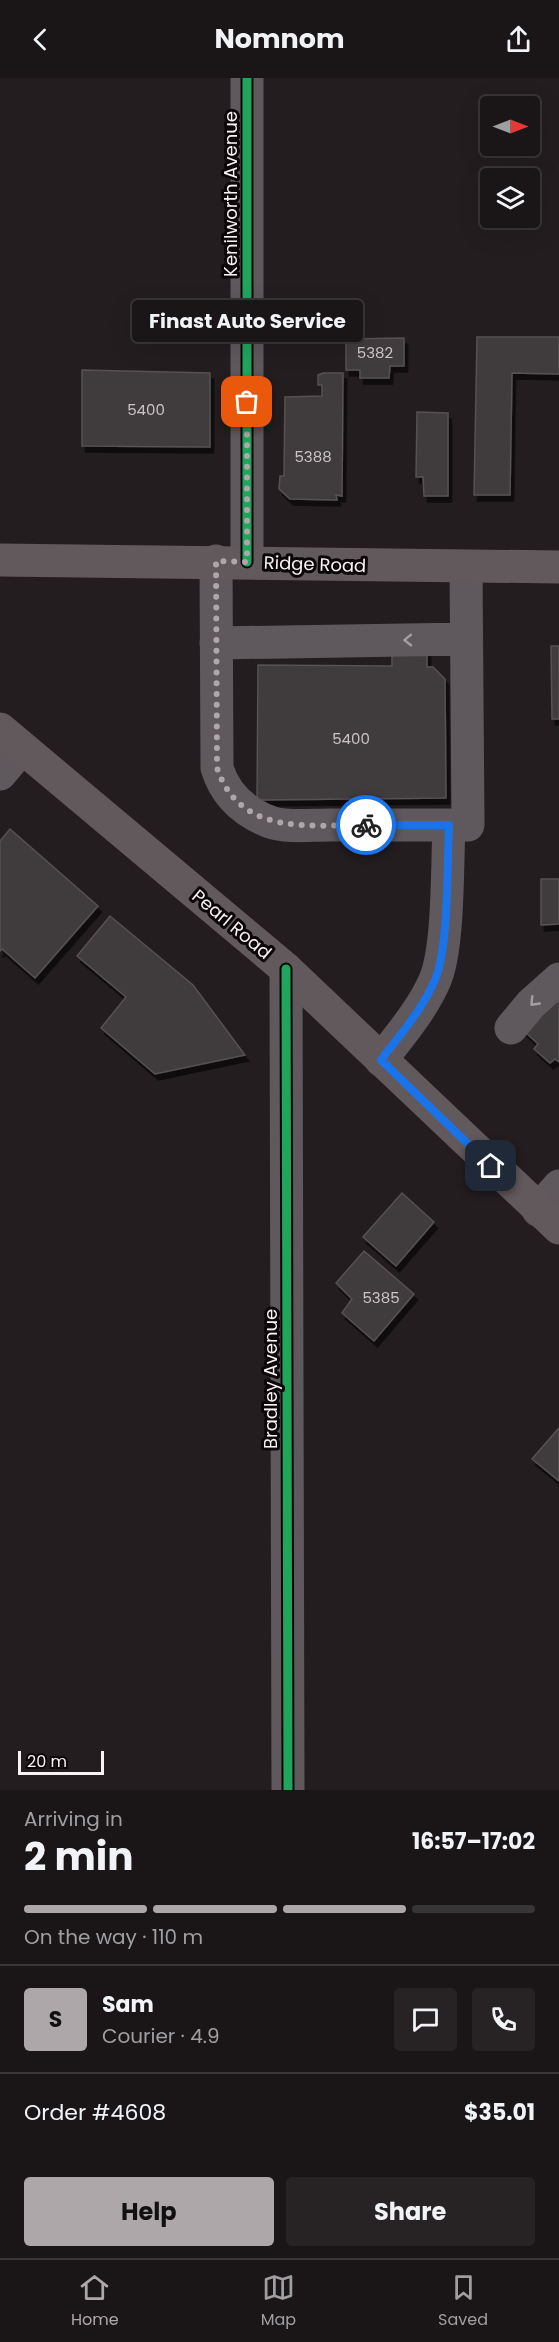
<!DOCTYPE html>
<html lang="en">
<head>
<meta charset="utf-8">
<style>
	:root { --surface:#1a1618; --page:#272325; --text:#f1f3f6; --muted:#9f9fa2; --line:#383537; --accent:#aea7aa }
	body { margin:0; font-family:Poppins,sans-serif; background:var(--page); color:var(--text); height:100vh; display:flex; flex-direction:column; font-size:22px; white-space:nowrap }
	* { box-sizing:border-box; margin:0 }
	p { font-size:20px; color:var(--muted) }
	.icon { flex:none; width:33px; height:33px; fill:none; stroke:currentColor; stroke-width:2; stroke-linecap:round; stroke-linejoin:round }
	.map { position:relative; height:1712px; overflow:hidden }
	.details { display:flex; flex-direction:column; background:var(--surface); flex:1 }
	.details>* { flex:none }
	.needle { width:39px; rotate:90deg }
	.controls { position:absolute; left:480px; top:18px; display:grid; gap:12px }
	.controls a { display:grid; place-items:center; width:60px; height:60px; border-radius:6px; background:var(--surface); box-shadow:0 6px 24px #0002,0 0 0 2px var(--line); font-size:30px }
	.scale { position:absolute; left:18px; bottom:15px; width:86px; box-sizing:border-box; padding-left:6px; border:3px solid #f9f2f5; border-top:0; font-size:16px; line-height:21px; white-space:nowrap; color:#f9f2f5; -webkit-text-stroke:4px #0b0708; paint-order:stroke }
	.pin { position:absolute; display:grid; place-items:center; width:51px; height:51px; color:#fff; margin:-26px; border-radius:12px; box-shadow:0 3px 9px #0006 }
	.courier { position:absolute; display:grid; place-items:center; width:60px; height:60px; margin:-30px; border:4px solid #1a73e8; border-radius:50%; background:#fff; color:#222; box-shadow:0 2px 8px #0007 }
	.bubble { position:absolute; height:42px; border-radius:6px; background:var(--surface); box-shadow:0 6px 24px #0002,0 0 0 2px var(--line); font-size:20px; font-weight:700; line-height:42px; text-align:center }
	.headline em { font-style:normal; font-weight:700 }
	.headline div { display:flex; flex-direction:column-reverse }
	.headline { display:flex; align-items:center; justify-content:space-between; height:102px; padding:0 24px }
	h1 { font-size:39px; font-weight:700; line-height:45px }
	.bar { display:grid; grid-template-columns:repeat(4,1fr); gap:9px 6px; align-content:center; height:72px; padding:0 24px }
	.bar i { height:8px; border-radius:4px; background:var(--line) }
	.bar .active { background:var(--accent) }
	.bar p { grid-column:span 4 }
	.line { display:flex; align-items:center; gap:15px; padding:0 24px; border-top:2px solid var(--line) }
	.line div { flex:1 }
	.round { display:grid; place-items:center; flex:none; width:63px; height:63px; border-radius:6px; background:var(--page) }
	.action { display:flex; gap:12px; margin-top:auto; padding:12px 24px }
	.action a { flex:1; height:69px; border-radius:6px; background:var(--accent); color:#111; font-size:24px; font-weight:700; line-height:69px; text-align:center }
	.action a+a { background:var(--page); color:var(--text) }
	header { display:flex; justify-content:space-between; align-items:center; height:78px; padding:0 24px; background:var(--surface); font-size:27px; font-weight:700 }
	.dock { display:flex; justify-content:space-around; align-items:center; height:84px; border-top:2px solid var(--line); background:var(--surface); font-size:16px; color:var(--muted) }
	.dock a { display:grid; justify-items:center; gap:3px }
	.dock .active { color:var(--accent) }
	.map>svg:first-child { display:block }
	.building { fill:#403b3e; stroke:#565153; stroke-width:1.5; filter:url(#shadow) }
	.lines { fill:none; stroke-linecap:round; stroke-linejoin:round }
	.minor { stroke:#5f585c; stroke-width:33 }
	.major { stroke:#62595c; stroke-width:33 }
	.cycleway-casing { stroke:#0b0708; stroke-width:13 }
	.cycleway { stroke:#20a55d; stroke-width:9 }
	.oneway { stroke:#a49da1 }
	.done { stroke:#aea7aa; stroke-width:6; stroke-dasharray:0 10.8 }
	.route { stroke:#1a73e8; stroke-width:8 }
	.labels { text-anchor:middle; dominant-baseline:central; stroke-width:6; stroke-linejoin:round; paint-order:stroke }
	.number-label { font-size:15px; fill:#cbc4c7 }
	.street-label { font-size:18px; fill:#f9f2f5; stroke:#0b0708 }
</style>
</head>
<body>
<header><svg class="icon" aria-label="back" viewBox="0 0 24 24"><path d="M15 5l-7 7 7 7"/></svg>Nomnom<svg class="icon" aria-label="share" viewBox="0 0 24 24"><path d="M12 15V3M7 8l5-5 5 5M5 13v7h14v-7"/></svg></header>
<div class="map">
<svg width="559" height="1712" viewBox="0 0 559 1712">
	<defs>
		<filter id="shadow"><feDropShadow dx="3.5" dy="6" stdDeviation="0" flood-color="#0009"/></filter>
	</defs>
	<rect width="100%" height="100%" fill="#231d20"/>
	<path class="building" d="M 477,259 L 559,259 L 559,296 L 512,295 L 510,417 L 474,417 Z
		M 404,260 L 404,288 L 390,288 L 389,300 L 360,300 L 360,292 L 346,292 L 346,261 Z
		M 82,292 L 210,295 L 210,369 L 82,368 Z
		M 323,295 L 343,295 L 342,418 L 336,417 L 337,422 L 290,421 L 279,411 L 280,398 L 284,398 L 285,319 L 322,318 L 322,307 L 318,307 L 318,297 Z
		M 417,334 L 448,335 L 448,418 L 424,418 L 423,399 L 416,399 Z
		M 392,567 L 427,568 L 427,589 L 433,589 L 445,601 L 446,720 L 257,722 L 258,587 L 392,588 Z
		M 551,568 L 559,568 L 559,641 L 552,641 Z
		M 10,751 L 98,828 L 35,900 L 2,871 L 0,873 L 0,763 Z
		M 541,801 L 559,801 L 559,846 L 541,847 Z
		M 110,838 L 193,907 L 245,977 L 155,996 L 101,950 L 126,919 L 77,878 Z
		M 559,908 L 559,984 L 555,981 L 550,985 L 534,971 L 538,966 L 521,950 Z
		M 402,1115 L 434,1144 L 396,1188 L 363,1159 Z
		M 364,1173 L 414,1216 L 374,1263 L 342,1235 L 352,1221 L 336,1205 Z
		M 559,1350 L 559,1403 L 532,1381 Z"/>
	<g class="lines">
		<path class="minor" d="M 216,483 L 217,690 C 225,716 244,734 270,744 C 287,750 311,747 329,747 C 369,747 409,747 449,747
			M 247,484 L 247,0
			M 216,565 L 466,561
			M 0,696 L 22,670
			M 286,891 L 288,1712
			M 511,950 L 531,926 L 559,901
			M 381,982 C 400,957 422,932 435,902 C 449,869 447,787 449,747 L 468,747 L 466,489
			M 538,1132 L 559,1108"/>
		<path class="major" d="M 0,482 L 559,489
			M 0,651 L 286,891 L 559,1150"/>
		<g class="cycleway-casing">
			<path id="cycleway" d="M 247,484 L 247,0
				M 286,891 L 288,1712"/>
		</g>
		<use href="#cycleway" class="cycleway"/>
	</g>
	<defs><path id="oneway-chevron" d="M-2-3.5L2.5 0L-2 3.5" fill="none" stroke-width="1.6" stroke-linecap="round" stroke-linejoin="round" transform="scale(1.5)"/></defs>
	<g class="oneway">
		<use href="#oneway-chevron" transform="translate(408 562) rotate(179)"/>
		<use href="#oneway-chevron" transform="translate(534 924) rotate(134)"/>
	</g>
	<g class="lines">
		<path class="done" d="M 247,324 L 247,484 L 216,483 L 217,690 C 240,758 308,747 366,747"/>
		<path class="route" d="M 366,747 L 449,747 C 447,787 449,869 435,902 C 422,932 400,957 381,982 L 491,1088"/>
	</g>
	<g class="labels">
		<g class="number-label">
			<text x="375" y="274">5382</text>
			<text x="146" y="331">5400</text>
			<text x="313" y="378">5388</text>
			<text x="351" y="660">5400</text>
			<text x="381" y="1219">5385</text>
		</g>
		<g class="street-label">
			<text transform="translate(230 116) rotate(-90)">Kenilworth Avenue</text>
			<text transform="translate(315 486) rotate(2)">Ridge Road</text>
			<text transform="translate(232 846) rotate(40)">Pearl Road</text>
			<text transform="translate(270 1301) rotate(-90)">Bradley Avenue</text>
		</g>
	</g>
</svg>
<div class="controls">
<a><svg class="needle" viewBox="-14 -14 28 28"><path d="M0-13l5 13h-10z" fill="#e53935"/><path d="M0 13l5-13h-10z" fill="#9f9fa2"/></svg></a>
<a><svg class="icon" aria-label="layers" viewBox="0 0 24 24"><path d="M12 4l9 5-9 5-9-5zM3 14l9 5 9-5"/></svg></a>
</div>
<div class="scale">20 m</div>
<div class="pin" style="left:247px;top:324px;background:#ea580c"><svg class="icon" aria-label="bag" viewBox="0 0 24 24"><path d="M5 8h14l-1 12H6zM9 8a3 3 0 0 1 6 0"/></svg></div>
<div class="pin" style="left:491px;top:1088px;background:#1f2937"><svg class="icon" aria-label="home" viewBox="0 0 24 24"><path d="M3 11l9-7 9 7M6 9v11h12V9"/></svg></div>
<div class="courier" style="left:366px;top:747px"><svg class="icon" aria-label="bike" viewBox="0 0 24 24"><circle cx="6" cy="16" r="4"/><circle cx="18" cy="16" r="4"/><path d="M6 16l4-8h5l3 8M10 8l3 8H6M13 5h3"/></svg></div>
<div class="bubble" style="left:132px;top:222px;width:231px">Finast Auto Service</div>
</div>
<section class="details">
<div class="headline"><div><h1>2 min</h1><p>Arriving in</p></div><em>16:57–17:02</em></div>
<div class="bar"><i class="active"></i><i class="active"></i><i class="active"></i><i></i><p>On the way · 110 m</p></div>
<div class="line" style="height:108px"><b class="round" style="background:var(--accent);color:#111">S</b><div><b>Sam</b><p>Courier · 4.9</p></div><a class="round"><svg class="icon" aria-label="chat" viewBox="0 0 24 24"><path d="M4 5h16v11H9l-5 4z"/></svg></a><a class="round"><svg class="icon" aria-label="phone" viewBox="0 0 24 24"><path d="M5 4h4l2 5-3 2q2 4 5 5l2-3 5 2v4C11 20 4 13 5 4z"/></svg></a></div>
<div class="line" style="height:78px"><div>Order #4608</div><b>$35.01</b></div>
<div class="action"><a>Help</a><a>Share</a></div>
</section>
<nav class="dock">
<a class="active"><svg class="icon" aria-label="home" viewBox="0 0 24 24"><path d="M3 11l9-7 9 7M6 9v11h12V9"/></svg>Home</a>
<a><svg class="icon" aria-label="map" viewBox="0 0 24 24"><path d="M3 6l6-2 6 2 6-2v14l-6 2-6-2-6 2zM9 4v14M15 6v14"/></svg>Map</a>
<a><svg class="icon" aria-label="saved" viewBox="0 0 24 24"><path d="M7 4h10v16l-5-4-5 4z"/></svg>Saved</a>
</nav>
</body>
</html>
